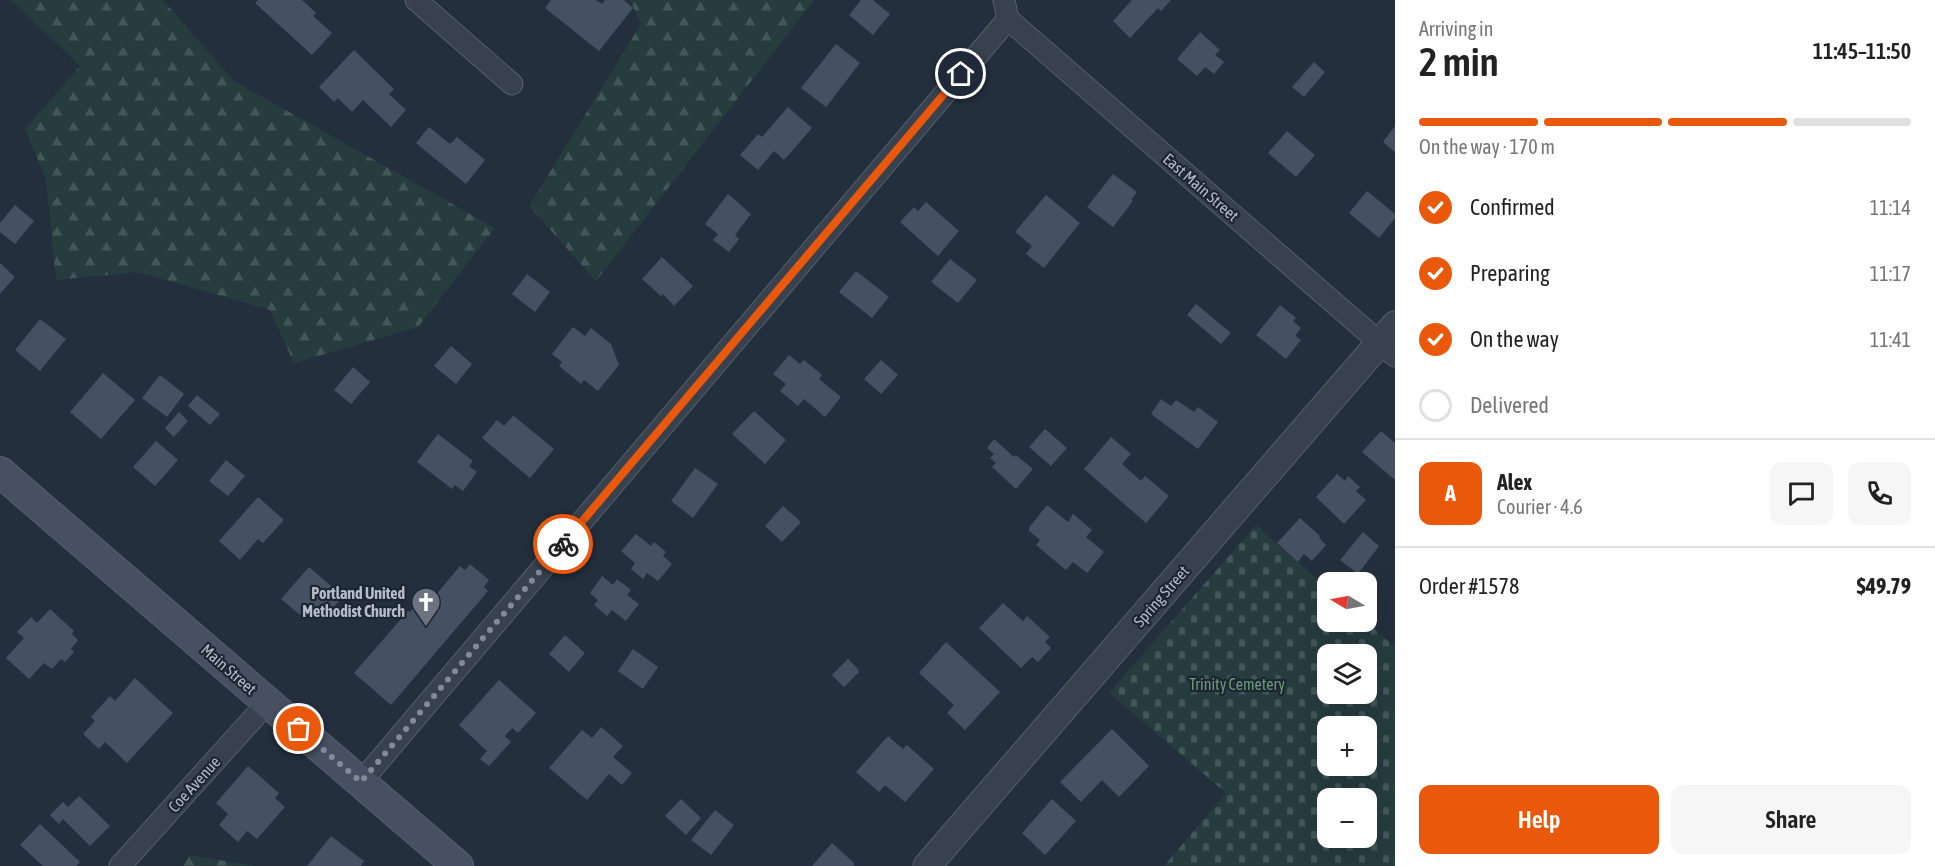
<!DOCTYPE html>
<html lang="en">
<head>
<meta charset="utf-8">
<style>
	:root { --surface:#fff; --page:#f6f6f6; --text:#222; --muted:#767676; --line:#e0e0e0; --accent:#ea580c }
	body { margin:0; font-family:"Asap Condensed",sans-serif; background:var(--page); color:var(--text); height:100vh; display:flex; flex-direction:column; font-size:22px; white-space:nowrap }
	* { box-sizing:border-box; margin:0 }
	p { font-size:20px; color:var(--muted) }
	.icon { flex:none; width:33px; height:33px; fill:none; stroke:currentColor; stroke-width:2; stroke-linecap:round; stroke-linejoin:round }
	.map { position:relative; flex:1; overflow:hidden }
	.side { display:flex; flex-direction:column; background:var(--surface); width:540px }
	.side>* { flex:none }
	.needle { width:39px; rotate:280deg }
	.fabs { position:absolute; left:1317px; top:572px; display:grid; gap:12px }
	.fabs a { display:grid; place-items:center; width:60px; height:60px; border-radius:12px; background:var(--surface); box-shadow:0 6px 24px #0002; font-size:30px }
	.pin { position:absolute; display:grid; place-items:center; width:51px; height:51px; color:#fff; margin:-26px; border:3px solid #fff; border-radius:50%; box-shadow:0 2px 6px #0007 }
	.courier { position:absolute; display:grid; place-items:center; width:60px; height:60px; margin:-30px; border:4px solid #ea580c; border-radius:50%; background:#fff; color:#222; box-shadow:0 2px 8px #0007 }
	.overview em { font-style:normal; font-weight:600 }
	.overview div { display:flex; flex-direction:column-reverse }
	.overview { display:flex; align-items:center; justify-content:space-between; height:102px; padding:0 24px }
	h1 { font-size:39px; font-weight:600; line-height:45px }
	.bar { display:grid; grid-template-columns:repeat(4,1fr); gap:9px 6px; align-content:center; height:72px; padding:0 24px }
	.bar i { height:8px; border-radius:4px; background:var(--line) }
	.bar .selected { background:var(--accent) }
	.bar p { grid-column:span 4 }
	.line { display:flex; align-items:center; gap:15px; padding:0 24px; border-top:2px solid var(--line) }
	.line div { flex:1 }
	.round { display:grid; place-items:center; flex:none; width:63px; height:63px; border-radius:12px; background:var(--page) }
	ol { padding:0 24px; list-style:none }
	li { display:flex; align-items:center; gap:18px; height:66px }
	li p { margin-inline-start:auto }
	li .icon { padding:6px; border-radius:50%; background:var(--accent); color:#fff; stroke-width:4 }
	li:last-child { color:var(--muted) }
	li i { width:33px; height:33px; border:3px solid var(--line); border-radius:50% }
	.primary-button { display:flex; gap:12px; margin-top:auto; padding:12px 24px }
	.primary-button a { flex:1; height:69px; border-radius:12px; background:var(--accent); color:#fff; font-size:24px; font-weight:600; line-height:69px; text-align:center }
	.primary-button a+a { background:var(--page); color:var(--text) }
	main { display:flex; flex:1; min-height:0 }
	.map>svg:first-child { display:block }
	.forest { fill:url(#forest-firs) }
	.cemetery { fill:url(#cemetery-stones); fill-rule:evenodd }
	.building { fill:#455162 }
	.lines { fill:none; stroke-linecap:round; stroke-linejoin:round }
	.minor-casing { stroke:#565f6c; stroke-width:23 }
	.tertiary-casing { stroke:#565f6c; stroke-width:29 }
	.secondary-casing { stroke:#565f6c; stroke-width:32 }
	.minor { stroke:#38414e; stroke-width:21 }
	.tertiary { stroke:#38414e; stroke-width:27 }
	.secondary { stroke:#465061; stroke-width:30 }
	.done { stroke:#828b98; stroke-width:6; stroke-dasharray:0 10.8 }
	.route { stroke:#ea580c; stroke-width:8 }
	.labels { text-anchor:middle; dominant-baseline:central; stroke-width:4.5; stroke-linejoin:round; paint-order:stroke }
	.street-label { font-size:16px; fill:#b4bcc9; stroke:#1d2633 }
	.poi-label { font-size:16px; font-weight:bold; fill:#b4bcc9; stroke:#1d2633; text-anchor:end }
	.park-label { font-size:16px; fill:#6b9a76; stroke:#1d2633 }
</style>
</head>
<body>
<main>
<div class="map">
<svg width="1395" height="866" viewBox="0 0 1395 866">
	<defs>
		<pattern id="forest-firs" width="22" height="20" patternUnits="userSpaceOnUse" patternTransform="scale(1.5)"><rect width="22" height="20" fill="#263c3f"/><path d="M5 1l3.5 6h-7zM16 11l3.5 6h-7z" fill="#435659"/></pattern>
		<pattern id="cemetery-stones" width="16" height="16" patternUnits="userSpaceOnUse" patternTransform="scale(1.5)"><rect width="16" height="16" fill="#263c3f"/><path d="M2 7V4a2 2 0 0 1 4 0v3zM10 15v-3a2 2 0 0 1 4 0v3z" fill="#435659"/></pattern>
	</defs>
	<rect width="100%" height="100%" fill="#242f3e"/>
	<path class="forest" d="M 11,0 L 163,0 L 234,81 L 495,228 L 418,327 L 294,363 L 270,310 L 138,272 L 56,280 L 46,179 L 25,129 L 80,66 Z
		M 630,0 L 814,0 L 596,281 L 529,206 L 641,24 Z
		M 190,855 L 254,866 L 183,866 Z"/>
	<path class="cemetery" d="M 1256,525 L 1327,588 L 1328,621 L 1365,621 L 1395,647 L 1395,866 L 1164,866 L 1226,793 L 1109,693 ZM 1328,654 L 1366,654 L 1366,693 L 1328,693 ZM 1328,726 L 1366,726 L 1366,765 L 1328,765 ZM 1328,798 L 1366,798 L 1366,837 L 1328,837 Z"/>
	<path class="building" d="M 258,0 L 302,0 L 316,13 L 313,16 L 332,33 L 312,55 L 255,3 Z
		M 551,0 L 596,0 L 602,4 L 605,0 L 624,0 L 633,8 L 599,51 L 545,8 Z
		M 861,0 L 873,0 L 890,14 L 873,35 L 849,15 Z
		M 1132,0 L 1171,0 L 1161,11 L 1158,8 L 1130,38 L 1113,21 Z
		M 1200,32 L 1220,50 L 1215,55 L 1224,62 L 1214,74 L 1205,67 L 1197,76 L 1177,59 Z
		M 836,44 L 860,63 L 826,107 L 801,88 Z
		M 354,50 L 394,89 L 389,94 L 406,110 L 391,127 L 363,100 L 352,112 L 338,98 L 334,102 L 319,87 Z
		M 1314,62 L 1325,72 L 1304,97 L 1292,87 Z
		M 788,107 L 812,128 L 784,160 L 774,151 L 758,170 L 740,155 L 758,134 L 762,137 Z
		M 1395,126 L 1395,152 L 1383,142 Z
		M 429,127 L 450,144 L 457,137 L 485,160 L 466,184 L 416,143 Z
		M 1287,131 L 1315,155 L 1296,177 L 1268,153 Z
		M 1113,174 L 1137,192 L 1131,200 L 1133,201 L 1113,227 L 1087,207 Z
		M 1367,191 L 1395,214 L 1395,218 L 1379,238 L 1349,213 Z
		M 728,194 L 751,214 L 735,235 L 739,239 L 729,252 L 713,240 L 718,234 L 705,224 Z
		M 1046,195 L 1080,223 L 1044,268 L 1026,254 L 1032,246 L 1015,232 Z
		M 926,202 L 959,231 L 938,256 L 900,222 L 914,207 L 918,211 Z
		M 15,205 L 34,221 L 15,244 L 0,232 L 0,223 Z
		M 662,257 L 693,286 L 674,306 L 663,294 L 661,296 L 642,279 Z
		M 950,259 L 977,280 L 958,303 L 931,282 Z
		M 0,263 L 15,277 L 0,294 Z
		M 856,271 L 889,297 L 872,318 L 839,292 Z
		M 527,274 L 550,292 L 535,312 L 512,294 Z
		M 1196,304 L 1231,333 L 1221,344 L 1187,315 Z
		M 1280,305 L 1296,318 L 1293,321 L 1301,328 L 1295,336 L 1301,340 L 1286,359 L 1256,335 Z
		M 40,319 L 66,339 L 40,371 L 15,350 Z
		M 573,327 L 585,336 L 591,328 L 611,344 L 619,365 L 598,391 L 584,380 L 581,384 L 559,366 L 562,362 L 552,354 Z
		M 451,346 L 472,364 L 456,384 L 434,366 Z
		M 789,355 L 800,364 L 804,360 L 822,375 L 819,379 L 841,397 L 825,417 L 804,399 L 798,406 L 780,391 L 786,384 L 773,374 Z
		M 881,360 L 898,375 L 881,394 L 864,379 Z
		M 353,367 L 370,382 L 351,404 L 334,390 Z
		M 103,373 L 135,400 L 101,439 L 70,412 Z
		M 160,375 L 184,394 L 167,417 L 142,398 Z
		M 197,395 L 220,414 L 210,425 L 188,406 Z
		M 1161,399 L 1171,406 L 1176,400 L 1194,412 L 1198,407 L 1218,422 L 1198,449 L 1151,414 Z
		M 754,411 L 786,440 L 765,464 L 732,434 Z
		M 179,412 L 188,421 L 174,437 L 165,428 Z
		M 513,416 L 515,417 L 554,449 L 530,478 L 482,438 L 497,420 L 504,426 Z
		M 1045,429 L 1067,448 L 1051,466 L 1029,447 Z
		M 1381,431 L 1395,443 L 1395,480 L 1362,452 Z
		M 438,434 L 473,461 L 469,466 L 477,472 L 463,491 L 455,485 L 452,489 L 417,462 Z
		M 1111,437 L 1131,454 L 1122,464 L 1141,481 L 1145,476 L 1169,496 L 1146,523 L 1084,469 Z
		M 994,439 L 1014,457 L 1016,455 L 1033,469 L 1016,489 L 992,467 L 996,463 L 990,458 L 994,454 L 987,448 Z
		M 156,441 L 178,460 L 155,486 L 133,467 Z
		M 226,460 L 245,476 L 228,496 L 209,481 Z
		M 695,468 L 718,484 L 693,518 L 671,501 Z
		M 1337,474 L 1345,481 L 1348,476 L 1360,487 L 1356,491 L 1366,500 L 1344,524 L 1316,497 Z
		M 258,497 L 284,520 L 263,543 L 258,539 L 240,560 L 219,541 Z
		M 1047,505 L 1068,522 L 1073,514 L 1092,530 L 1086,537 L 1104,552 L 1087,573 L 1073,562 L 1066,570 L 1036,545 L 1040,540 L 1029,531 L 1029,528 Z
		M 783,506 L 801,522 L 782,542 L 765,526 Z
		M 1300,518 L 1320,536 L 1319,538 L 1326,545 L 1312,561 L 1304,554 L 1298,562 L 1277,543 Z
		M 1363,532 L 1379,546 L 1358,574 L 1340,560 Z
		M 636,534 L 651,546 L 654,542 L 666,552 L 663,556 L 672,564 L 658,581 L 647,573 L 643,579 L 631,569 L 635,563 L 621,551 Z
		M 470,564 L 489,580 L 484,587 L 488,591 L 391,705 L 354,673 L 408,611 L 410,612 L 418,603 L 425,608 L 460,566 L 465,570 Z
		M 309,567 L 343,596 L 325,618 L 309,605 L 300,615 L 281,599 Z
		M 602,576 L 613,585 L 617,579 L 631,590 L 627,595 L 639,604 L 626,621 L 612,610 L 607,616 L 594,605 L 598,600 L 590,593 Z
		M 1003,603 L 1023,621 L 1027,616 L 1050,637 L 1045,642 L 1051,648 L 1038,662 L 1032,657 L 1021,668 L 979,628 Z
		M 50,609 L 74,631 L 72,634 L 78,640 L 71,649 L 74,652 L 65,662 L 61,659 L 52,669 L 44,663 L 29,679 L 6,658 L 24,638 L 17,632 L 31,617 L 37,623 Z
		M 565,635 L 585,653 L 569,672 L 549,654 Z
		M 946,642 L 1000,692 L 965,730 L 947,713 L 954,705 L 919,673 Z
		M 633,649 L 658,667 L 643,689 L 618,671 Z
		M 848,659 L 858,669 L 859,672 L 844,687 L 832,675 Z
		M 135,678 L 173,713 L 127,763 L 105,742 L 99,749 L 83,734 L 95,721 L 91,717 L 110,696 L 115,701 Z
		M 499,680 L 536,713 L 518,733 L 512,728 L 505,736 L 511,742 L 489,766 L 480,759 L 487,751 L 459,725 Z
		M 601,727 L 623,746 L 613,757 L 632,773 L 622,785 L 609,774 L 587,800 L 549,768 L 582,730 L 592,738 Z
		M 1112,729 L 1149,766 L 1119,797 L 1102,780 L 1081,802 L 1060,782 Z
		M 888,736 L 903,749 L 907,745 L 934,769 L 905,802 L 885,785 L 879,792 L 856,772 Z
		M 248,766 L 279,793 L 275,798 L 285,807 L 257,839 L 247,831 L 238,842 L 219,825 L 228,814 L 216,803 Z
		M 79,796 L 110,826 L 90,846 L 63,819 L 59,824 L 50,815 L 63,802 L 68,807 Z
		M 681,799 L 701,818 L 686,835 L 665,816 Z
		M 1052,799 L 1076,821 L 1045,855 L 1022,833 Z
		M 715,810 L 734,825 L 711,855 L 691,840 Z
		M 40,824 L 80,862 L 76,866 L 43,866 L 20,845 Z
		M 331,836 L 364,861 L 361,866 L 307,866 Z
		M 832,843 L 855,864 L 853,866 L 812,866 Z"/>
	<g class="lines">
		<g class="minor-casing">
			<path id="minor" d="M 416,0 L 512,84
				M 1004,0 L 1008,19
				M 1008,19 L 1395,356
				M 361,782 L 1008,19
				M 120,866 L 268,702"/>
		</g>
		<g class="tertiary-casing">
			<path id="tertiary" d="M 927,866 L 1395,325"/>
		</g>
		<g class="secondary-casing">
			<path id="secondary" d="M 0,472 L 458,866"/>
		</g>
		<use href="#minor" class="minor"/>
		<use href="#tertiary" class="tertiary"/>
		<use href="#secondary" class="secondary"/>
	</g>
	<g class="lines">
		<path class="done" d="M 299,729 L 361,782 L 563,544"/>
		<path class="route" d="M 563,544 L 961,74"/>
	</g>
	<defs>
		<g id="church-pin" transform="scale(1.5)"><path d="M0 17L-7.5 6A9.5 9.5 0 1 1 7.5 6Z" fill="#6b7280" stroke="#1d2633"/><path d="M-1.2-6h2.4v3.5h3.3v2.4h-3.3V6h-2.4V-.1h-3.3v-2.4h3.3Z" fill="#fff"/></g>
	</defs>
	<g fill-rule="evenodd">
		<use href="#church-pin" x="426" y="602"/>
	</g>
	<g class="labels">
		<g class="street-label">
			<text transform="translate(1201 187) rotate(41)">East Main Street</text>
			<text transform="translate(1161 596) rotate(-49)">Spring Street</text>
			<text transform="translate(229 669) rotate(41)">Main Street</text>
			<text transform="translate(194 784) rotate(-48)">Coe Avenue</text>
		</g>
		<g class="poi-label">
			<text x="405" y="593">Portland United<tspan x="405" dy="18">Methodist Church</tspan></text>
		</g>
		<g class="park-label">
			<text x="1237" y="684">Trinity Cemetery</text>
		</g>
	</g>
</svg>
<div class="fabs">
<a><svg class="needle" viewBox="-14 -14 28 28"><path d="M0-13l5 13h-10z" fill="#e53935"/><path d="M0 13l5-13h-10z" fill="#767676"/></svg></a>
<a><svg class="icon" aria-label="layers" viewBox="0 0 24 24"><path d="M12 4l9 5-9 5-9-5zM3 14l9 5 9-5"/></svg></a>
<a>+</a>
<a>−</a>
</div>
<div class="pin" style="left:299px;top:729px;background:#ea580c"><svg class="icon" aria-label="bag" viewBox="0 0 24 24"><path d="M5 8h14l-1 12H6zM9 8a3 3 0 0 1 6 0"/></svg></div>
<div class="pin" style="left:961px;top:74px;background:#1f2937"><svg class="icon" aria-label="home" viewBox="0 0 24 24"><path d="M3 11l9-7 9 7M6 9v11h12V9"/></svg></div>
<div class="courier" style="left:563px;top:544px"><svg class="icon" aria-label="bike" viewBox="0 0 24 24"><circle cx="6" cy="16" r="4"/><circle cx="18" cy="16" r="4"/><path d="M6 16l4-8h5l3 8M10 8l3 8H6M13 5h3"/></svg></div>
</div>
<section class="side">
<div class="overview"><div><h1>2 min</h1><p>Arriving in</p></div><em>11:45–11:50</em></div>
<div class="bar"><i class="selected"></i><i class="selected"></i><i class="selected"></i><i></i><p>On the way · 170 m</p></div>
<ol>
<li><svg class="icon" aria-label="check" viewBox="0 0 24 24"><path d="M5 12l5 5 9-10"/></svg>Confirmed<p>11:14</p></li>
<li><svg class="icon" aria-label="check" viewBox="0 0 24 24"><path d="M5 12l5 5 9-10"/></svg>Preparing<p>11:17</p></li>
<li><svg class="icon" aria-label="check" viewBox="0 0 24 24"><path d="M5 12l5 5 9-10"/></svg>On the way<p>11:41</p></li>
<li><i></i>Delivered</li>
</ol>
<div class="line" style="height:108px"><b class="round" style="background:var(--accent);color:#fff">A</b><div><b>Alex</b><p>Courier · 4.6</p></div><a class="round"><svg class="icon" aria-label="chat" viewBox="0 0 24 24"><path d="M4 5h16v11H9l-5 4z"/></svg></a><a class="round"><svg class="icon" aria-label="phone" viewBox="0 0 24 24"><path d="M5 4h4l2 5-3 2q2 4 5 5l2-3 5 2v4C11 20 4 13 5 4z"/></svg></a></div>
<div class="line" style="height:78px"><div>Order #1578</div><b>$49.79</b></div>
<div class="primary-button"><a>Help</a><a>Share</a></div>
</section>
</main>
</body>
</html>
